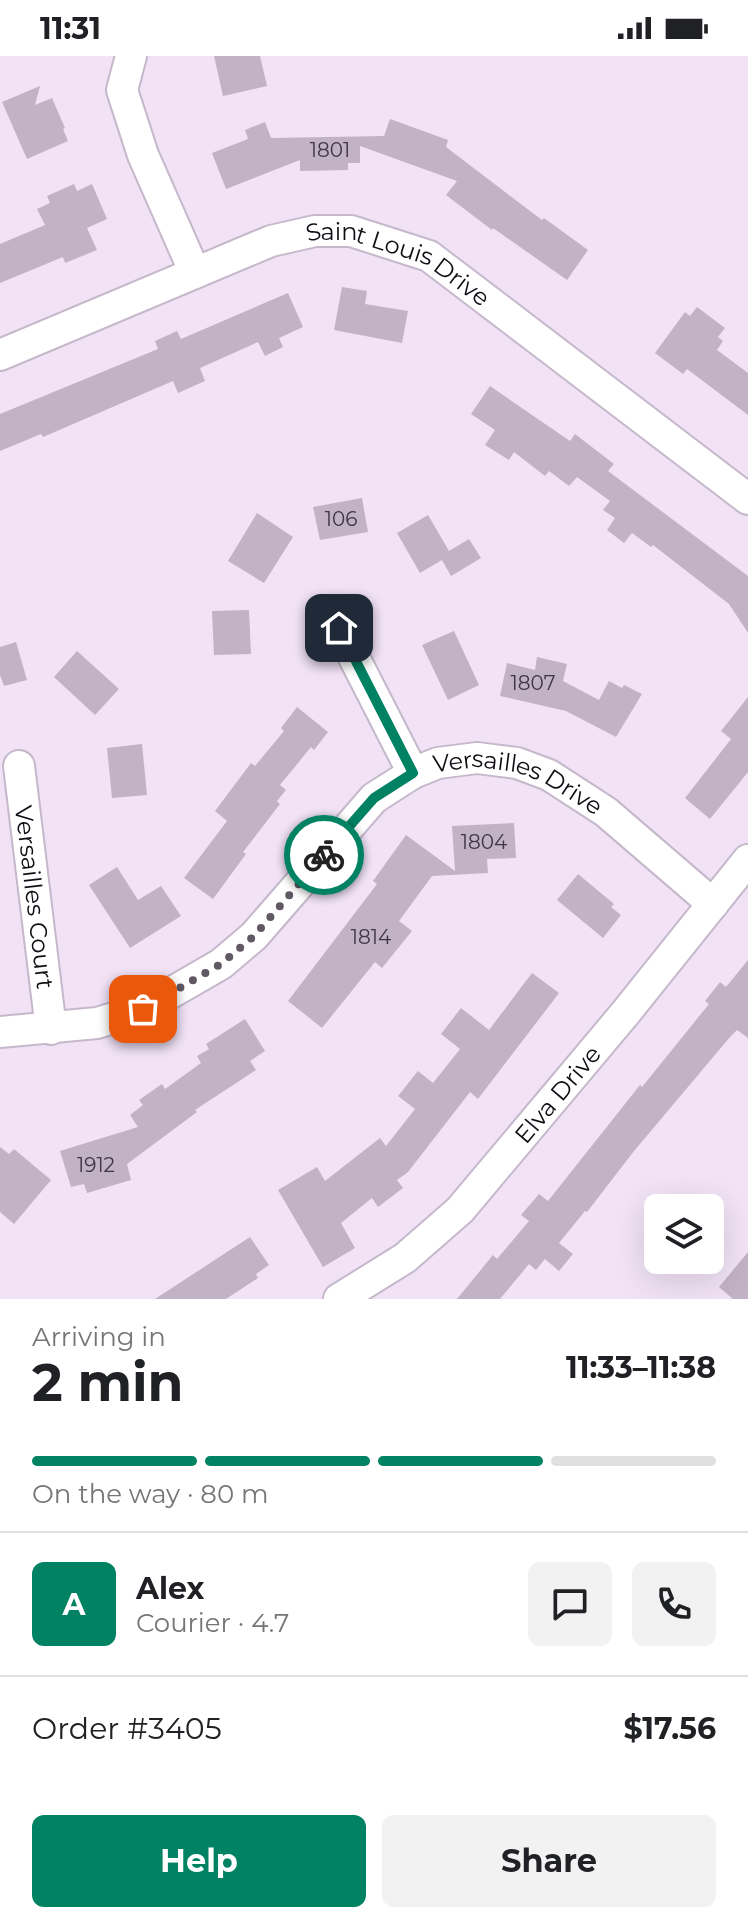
<!DOCTYPE html>
<html lang="en">
<head>
<meta charset="utf-8">
<style>
	:root { --surface:#fff; --page:#f2f2f2; --text:#202124; --muted:#757577; --line:#e0e0e0; --accent:#008263 }
	body { margin:0; font-family:Montserrat,sans-serif; background:var(--page); color:var(--text); height:100vh; display:flex; flex-direction:column; font-size:30px; white-space:nowrap }
	* { box-sizing:border-box; margin:0 }
	p { font-size:26px; color:var(--muted) }
	.icon { flex:none; width:44px; height:44px; fill:none; stroke:currentColor; stroke-width:2; stroke-linecap:round; stroke-linejoin:round }
	.map { position:relative; height:1243px; overflow:hidden }
	.sheet { display:flex; flex-direction:column; background:var(--surface); flex:1 }
	.sheet>* { flex:none }
	.fabs { position:absolute; left:644px; top:1138px; display:grid; gap:16px }
	.fabs a { display:grid; place-items:center; width:80px; height:80px; border-radius:12px; background:var(--surface); box-shadow:0 8px 32px #0002; font-size:40px }
	.pin { position:absolute; display:grid; place-items:center; width:68px; height:68px; color:#fff; margin:-34px; border-radius:16px; box-shadow:0 4px 12px #0006 }
	.courier { position:absolute; display:grid; place-items:center; width:80px; height:80px; margin:-40px; border:6px solid #008263; border-radius:50%; background:#fff; color:#222; box-shadow:0 2px 10px #0007 }
	.head em { font-style:normal; font-weight:700 }
	.head div { display:flex; flex-direction:column-reverse }
	.head { display:flex; align-items:center; justify-content:space-between; height:136px; padding:0 32px }
	h1 { font-size:52px; font-weight:700; line-height:60px }
	.bar { display:grid; grid-template-columns:repeat(4,1fr); gap:12px 8px; align-content:center; height:96px; padding:0 32px }
	.bar i { height:10px; border-radius:6px; background:var(--line) }
	.bar .active { background:var(--accent) }
	.bar p { grid-column:span 4 }
	.line { display:flex; align-items:center; gap:20px; padding:0 32px; border-top:2px solid var(--line) }
	.line div { flex:1 }
	.round { display:grid; place-items:center; flex:none; width:84px; height:84px; border-radius:12px; background:var(--page) }
	.button { display:flex; gap:16px; margin-top:auto; padding:16px 32px }
	.button a { flex:1; height:92px; border-radius:12px; background:var(--accent); color:#fff; font-size:32px; font-weight:700; line-height:92px; text-align:center }
	.button a+a { background:var(--page); color:var(--text) }
	.status { display:flex; justify-content:space-between; align-items:center; height:56px; padding:0 40px; background:var(--surface); direction:ltr }
	.status svg { height:22px; fill:currentColor }
	.map>svg:first-child { display:block }
	.building { fill:#c1b2c5 }
	.lines { fill:none; stroke-linecap:round; stroke-linejoin:round }
	.minor-casing { stroke:#c6b8cb; stroke-width:34 }
	.minor { stroke:#fff; stroke-width:30 }
	.done { stroke:#605863; stroke-width:8; stroke-dasharray:0 14.4 }
	.route { stroke:#008263; stroke-width:10 }
	.labels { text-anchor:middle; dominant-baseline:central; stroke-width:6; stroke-linejoin:round; paint-order:stroke }
	.number-label { font-size:20px; fill:#3e3640 }
	.street-label { font-size:24px; fill:#120d14; stroke:#fff }
</style>
</head>
<body>
<div class="status"><b>11:31</b><svg viewBox="0 0 49 12"><path d="M0 12V9h3v3zM5 12V6h3v6zM10 12V3h3v9zM15 12V0h3v12zM26 1h20v11H26zM47 4h2v5h-2z"/></svg></div>
<div class="map">
<svg width="748" height="1243" viewBox="0 0 748 1243">
	<rect width="100%" height="100%" fill="#f1e2f6"/>
	<path class="building" d="M 214,0 L 260,0 L 267,30 L 223,40 Z
		M 40,30 L 35,49 L 52,42 L 65,72 L 63,73 L 68,85 L 27,103 L 2,46 Z
		M 390,63 L 448,84 L 446,91 L 542,164 L 544,162 L 588,194 L 567,224 L 493,172 L 492,174 L 446,139 L 457,125 L 360,90 L 360,107 L 348,107 L 348,114 L 300,115 L 300,104 L 226,133 L 212,97 L 248,83 L 245,74 L 265,66 L 271,82 L 384,80 Z
		M 74,128 L 77,135 L 92,128 L 107,163 L 87,172 L 97,194 L 65,207 L 63,201 L 0,227 L 0,188 L 45,169 L 37,153 L 50,147 L 47,140 Z
		M 342,231 L 367,235 L 365,248 L 408,255 L 402,287 L 334,274 Z
		M 288,237 L 303,271 L 279,282 L 283,291 L 265,300 L 258,286 L 200,312 L 205,325 L 178,337 L 173,325 L 43,381 L 41,378 L 0,395 L 0,358 L 158,293 L 155,285 L 177,275 L 181,283 Z
		M 697,251 L 725,272 L 718,281 L 723,285 L 717,294 L 748,317 L 748,359 L 687,313 L 683,318 L 655,297 L 685,256 L 690,260 Z
		M 490,330 L 570,385 L 575,378 L 614,408 L 608,415 L 748,520 L 748,577 L 729,548 L 653,489 L 651,491 L 632,477 L 624,487 L 607,474 L 615,462 L 603,454 L 610,445 L 577,421 L 569,430 L 549,415 L 545,420 L 514,396 L 509,404 L 485,389 L 495,374 L 471,358 Z
		M 362,442 L 368,476 L 320,484 L 313,451 Z
		M 257,457 L 293,481 L 264,527 L 228,505 Z
		M 428,459 L 449,495 L 469,483 L 481,502 L 451,520 L 442,504 L 420,517 L 397,477 Z
		M 249,554 L 251,598 L 214,599 L 212,555 Z
		M 454,575 L 479,629 L 448,644 L 422,589 Z
		M 16,586 L 27,624 L 4,630 L 0,619 L 0,591 Z
		M 77,595 L 119,633 L 95,659 L 54,621 Z
		M 537,601 L 567,608 L 563,625 L 599,644 L 609,625 L 622,632 L 624,629 L 642,638 L 616,681 L 566,655 L 500,640 L 507,607 L 535,614 Z
		M 748,641 L 748,716 L 710,763 L 685,742 L 731,683 L 721,675 Z
		M 297,651 L 328,676 L 314,694 L 311,691 L 280,729 L 286,734 L 277,745 L 280,748 L 243,796 L 246,798 L 213,843 L 184,822 L 227,765 L 215,755 L 251,707 L 255,710 L 284,675 L 281,672 Z
		M 142,688 L 147,739 L 112,742 L 107,692 Z
		M 514,767 L 516,802 L 487,803 L 488,817 L 432,820 L 399,865 L 412,875 L 382,912 L 375,906 L 322,972 L 288,945 L 377,828 L 373,825 L 406,779 L 455,815 L 452,770 Z
		M 117,811 L 138,844 L 161,830 L 181,860 L 130,892 L 89,829 Z
		M 578,818 L 614,848 L 611,851 L 621,859 L 603,882 L 557,844 Z
		M 748,904 L 748,982 L 737,974 L 730,981 L 634,1095 L 587,1156 L 585,1155 L 559,1187 L 573,1198 L 559,1215 L 545,1203 L 536,1214 L 529,1208 L 500,1243 L 457,1243 L 493,1199 L 497,1203 L 529,1165 L 521,1159 L 539,1138 L 548,1145 L 640,1029 L 642,1031 L 709,948 L 705,945 L 720,926 L 726,931 Z
		M 532,917 L 559,937 L 478,1043 L 470,1036 L 408,1116 L 397,1124 L 403,1132 L 378,1151 L 372,1142 L 341,1167 L 355,1192 L 323,1211 L 278,1134 L 317,1111 L 325,1125 L 380,1082 L 386,1090 L 415,1053 L 398,1040 L 418,1015 L 433,1027 L 460,993 L 441,978 L 461,952 L 489,974 Z
		M 245,963 L 265,995 L 250,1005 L 256,1014 L 195,1054 L 197,1056 L 127,1108 L 131,1124 L 87,1137 L 84,1128 L 71,1131 L 60,1095 L 138,1071 L 130,1059 L 143,1049 L 139,1044 L 162,1028 L 165,1033 L 201,1007 L 197,1000 L 209,993 L 206,988 Z
		M 0,1091 L 9,1098 L 14,1093 L 51,1124 L 14,1168 L 0,1156 Z
		M 250,1181 L 269,1209 L 256,1218 L 258,1222 L 226,1243 L 155,1243 Z
		M 748,1196 L 748,1243 L 733,1243 L 719,1231 Z"/>
	<g class="lines">
		<g class="minor-casing">
			<g id="minor">
				<path d="M 131,0 L 122,34 L 143,99 L 195,217"/>
				<path id="s1" d="M 0,299 L 271,185 L 315,175 L 351,175 L 429,200 L 748,443"/>
				<path d="M 339,572 L 413,717"/>
				<path id="s2" d="M 19,710 L 51,973"/>
				<path id="s3" d="M 0,976 L 97,967 L 143,953 L 221,908 L 254,880 L 374,742 L 413,717 L 438,707 L 477,702 L 517,707 L 549,719 L 606,756 L 713,848"/>
				<path id="s4" d="M 339,1243 L 405,1202 L 460,1154 L 627,955 L 748,804"/>
			</g>
		</g>
		<use href="#minor" class="minor"/>
	</g>
	<g class="lines">
		<path class="done" d="M 143,953 L 221,908 L 254,880 L 324,799"/>
		<path class="route" d="M 324,799 L 374,742 L 413,717 L 339,572"/>
	</g>
	<g class="labels">
		<g class="number-label">
			<text x="330" y="94">1801</text>
			<text x="341" y="463">106</text>
			<text x="533" y="627">1807</text>
			<text x="484" y="786">1804</text>
			<text x="371" y="881">1814</text>
			<text x="96" y="1109">1912</text>
		</g>
		<g class="street-label">
			<text stroke="none"><textPath href="#s1" startOffset="430">Saint Louis Drive</textPath></text>
			<text stroke="none"><textPath href="#s3" startOffset="620">Versailles Drive</textPath></text>
			<text stroke="none"><textPath href="#s2" startOffset="132">Versailles Court</textPath></text>
			<text stroke="none"><textPath href="#s4" startOffset="302">Elva Drive</textPath></text>
		</g>
	</g>
</svg>
<div class="fabs">
<a><svg class="icon" aria-label="layers" viewBox="0 0 24 24"><path d="M12 4l9 5-9 5-9-5zM3 14l9 5 9-5"/></svg></a>
</div>
<div class="pin" style="left:143px;top:953px;background:#ea580c"><svg class="icon" aria-label="bag" viewBox="0 0 24 24"><path d="M5 8h14l-1 12H6zM9 8a3 3 0 0 1 6 0"/></svg></div>
<div class="pin" style="left:339px;top:572px;background:#1f2937"><svg class="icon" aria-label="home" viewBox="0 0 24 24"><path d="M3 11l9-7 9 7M6 9v11h12V9"/></svg></div>
<div class="courier" style="left:324px;top:799px"><svg class="icon" aria-label="bike" viewBox="0 0 24 24"><circle cx="6" cy="16" r="4"/><circle cx="18" cy="16" r="4"/><path d="M6 16l4-8h5l3 8M10 8l3 8H6M13 5h3"/></svg></div>
</div>
<section class="sheet">
<div class="head"><div><h1>2 min</h1><p>Arriving in</p></div><em>11:33–11:38</em></div>
<div class="bar"><i class="active"></i><i class="active"></i><i class="active"></i><i></i><p>On the way · 80 m</p></div>
<div class="line" style="height:144px"><b class="round" style="background:var(--accent);color:#fff">A</b><div><b>Alex</b><p>Courier · 4.7</p></div><a class="round"><svg class="icon" aria-label="chat" viewBox="0 0 24 24"><path d="M4 5h16v11H9l-5 4z"/></svg></a><a class="round"><svg class="icon" aria-label="phone" viewBox="0 0 24 24"><path d="M5 4h4l2 5-3 2q2 4 5 5l2-3 5 2v4C11 20 4 13 5 4z"/></svg></a></div>
<div class="line" style="height:104px"><div>Order #3405</div><b>$17.56</b></div>
<div class="button"><a>Help</a><a>Share</a></div>
</section>
</body>
</html>
